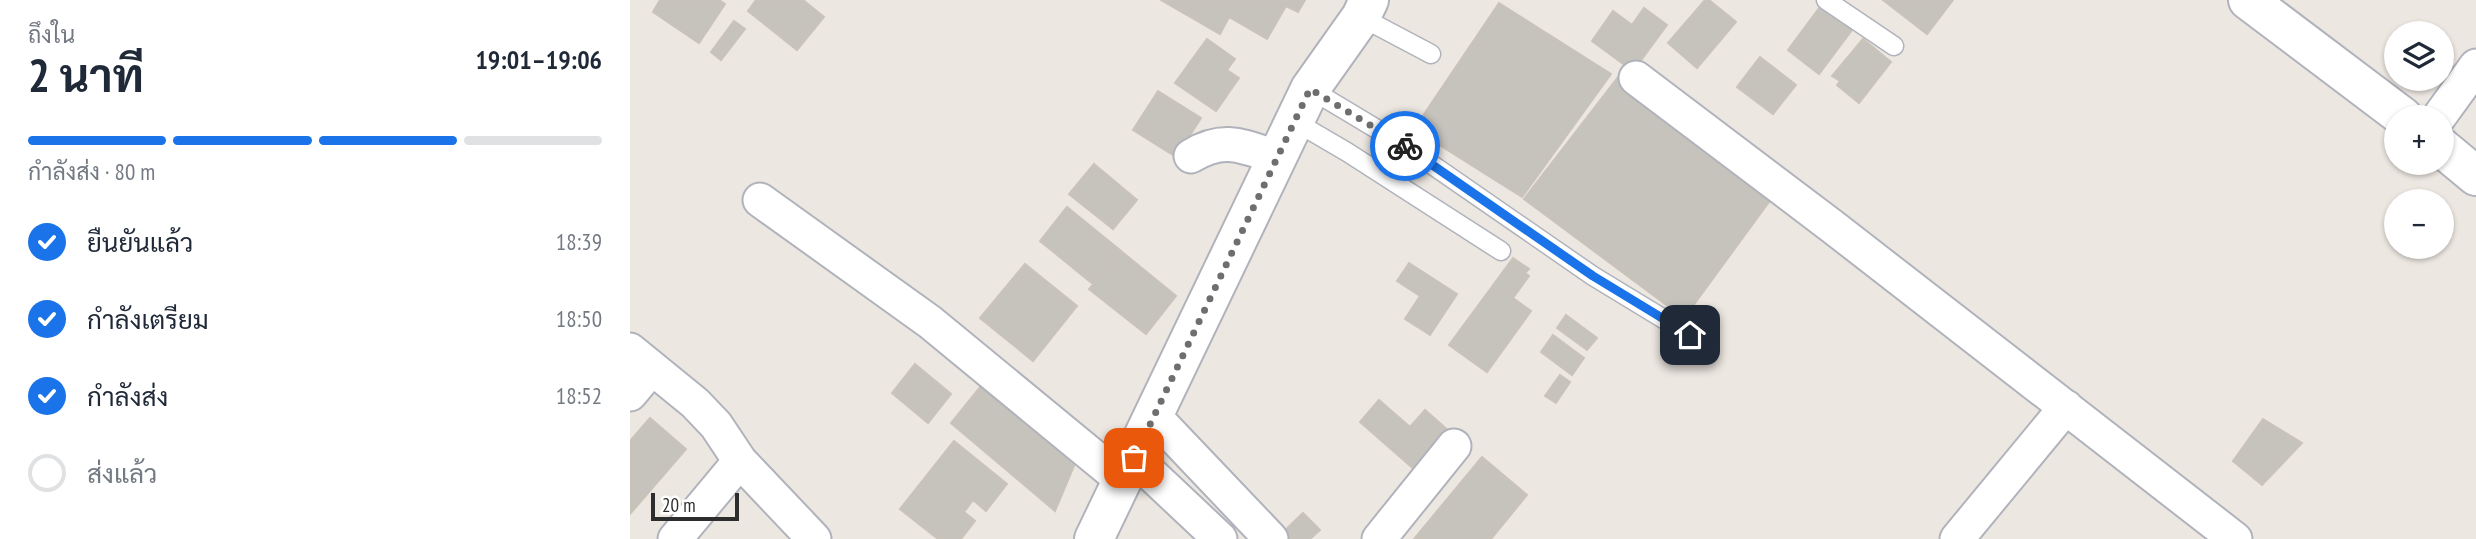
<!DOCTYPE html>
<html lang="th">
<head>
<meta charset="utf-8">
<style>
	:root { --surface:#fff; --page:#f6f6f7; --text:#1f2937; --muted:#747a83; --line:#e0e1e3; --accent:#1a73e8 }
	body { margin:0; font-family:"PT Sans Narrow",Sarabun,sans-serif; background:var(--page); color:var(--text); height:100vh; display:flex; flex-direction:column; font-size:26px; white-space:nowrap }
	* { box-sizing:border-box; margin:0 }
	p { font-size:23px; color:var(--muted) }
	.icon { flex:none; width:38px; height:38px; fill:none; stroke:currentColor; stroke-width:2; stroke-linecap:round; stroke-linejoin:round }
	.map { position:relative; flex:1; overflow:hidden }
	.panel { display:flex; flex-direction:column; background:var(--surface); width:630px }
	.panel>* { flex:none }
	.fabs { position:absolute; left:1754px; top:21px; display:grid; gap:14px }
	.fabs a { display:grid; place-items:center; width:70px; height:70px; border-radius:50%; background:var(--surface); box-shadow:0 2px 5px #0004; font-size:35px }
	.scale { position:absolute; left:21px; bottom:18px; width:88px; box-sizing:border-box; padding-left:7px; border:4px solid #2d2d2d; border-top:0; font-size:19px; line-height:24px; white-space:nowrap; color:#2d2d2d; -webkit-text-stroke:5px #fff; paint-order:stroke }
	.pin { position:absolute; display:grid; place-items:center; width:60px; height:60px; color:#fff; margin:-30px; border-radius:14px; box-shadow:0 4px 10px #0006 }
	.courier { position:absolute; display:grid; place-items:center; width:70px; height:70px; margin:-35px; border:5px solid #1a73e8; border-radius:50%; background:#fff; color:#222; box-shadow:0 2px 9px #0007 }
	.headline em { font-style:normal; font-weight:700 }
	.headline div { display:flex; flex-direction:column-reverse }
	.headline { display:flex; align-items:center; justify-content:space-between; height:119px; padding:0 28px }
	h1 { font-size:46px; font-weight:700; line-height:52px }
	.bar { display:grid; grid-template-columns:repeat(4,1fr); gap:10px 7px; align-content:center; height:84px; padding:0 28px }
	.bar i { height:9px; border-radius:5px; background:var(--line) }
	.bar .active { background:var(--accent) }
	.bar p { grid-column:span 4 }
	ol { padding:0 28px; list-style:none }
	li { display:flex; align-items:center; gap:21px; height:77px }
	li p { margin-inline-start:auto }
	li .icon { padding:7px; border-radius:50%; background:var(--accent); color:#fff; stroke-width:4 }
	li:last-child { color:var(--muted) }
	li i { width:38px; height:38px; border:4px solid var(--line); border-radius:50% }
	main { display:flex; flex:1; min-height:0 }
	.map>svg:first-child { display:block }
	.building { fill:#c6c2bc; stroke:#c9c3ba; stroke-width:2 }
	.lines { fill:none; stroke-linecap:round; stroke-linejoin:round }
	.lane-casing { stroke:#b1b3bc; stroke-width:21 }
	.street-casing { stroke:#b1b3bc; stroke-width:37 }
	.secondary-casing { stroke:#b1b3bc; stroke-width:42 }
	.lane { stroke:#fff; stroke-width:18 }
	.street { stroke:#fff; stroke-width:33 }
	.secondary { stroke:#fff; stroke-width:38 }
	.done { stroke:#706e6c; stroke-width:7; stroke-dasharray:0 12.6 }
	.route { stroke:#1a73e8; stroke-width:9 }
</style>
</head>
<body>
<main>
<section class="panel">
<div class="headline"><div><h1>2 นาที</h1><p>ถึงใน</p></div><em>19:01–19:06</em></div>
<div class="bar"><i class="active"></i><i class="active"></i><i class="active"></i><i></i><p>กำลังส่ง · 80 m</p></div>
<ol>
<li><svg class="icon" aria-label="check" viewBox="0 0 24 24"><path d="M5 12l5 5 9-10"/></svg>ยืนยันแล้ว<p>18:39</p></li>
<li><svg class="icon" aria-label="check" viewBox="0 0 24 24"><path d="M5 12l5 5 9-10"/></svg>กำลังเตรียม<p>18:50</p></li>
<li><svg class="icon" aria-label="check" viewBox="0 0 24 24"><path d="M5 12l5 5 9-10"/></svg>กำลังส่ง<p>18:52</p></li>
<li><i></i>ส่งแล้ว</li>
</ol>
</section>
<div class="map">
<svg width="1846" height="539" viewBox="0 0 1846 539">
	<rect width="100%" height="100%" fill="#ede7e1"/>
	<path class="building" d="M 30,0 L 89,0 L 95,4 L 69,43 L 23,12 Z
		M 126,0 L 173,0 L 194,17 L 167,50 L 118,11 Z
		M 531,0 L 675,0 L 668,12 L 656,6 L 637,39 L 599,17 L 590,34 Z
		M 1075,0 L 1079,0 L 1106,22 L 1067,68 L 1038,43 Z
		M 1253,0 L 1323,0 L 1297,34 Z
		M 869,3 L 981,74 L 892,197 L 784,129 Z
		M 1190,7 L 1222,30 L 1189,74 L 1158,50 Z
		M 1014,8 L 1037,25 L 1003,71 L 962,41 L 983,11 L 1002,25 Z
		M 104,21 L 115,29 L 91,60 L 81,52 Z
		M 577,39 L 605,59 L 597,70 L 609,78 L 586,111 L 545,83 Z
		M 1233,39 L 1261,62 L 1229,103 L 1207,85 L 1210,81 L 1202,76 Z
		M 1130,57 L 1166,85 L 1143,114 L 1107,87 Z
		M 989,76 L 1147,191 L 1054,318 L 894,199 Z
		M 528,91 L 571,118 L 546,157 L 503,130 Z
		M 464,164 L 507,200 L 483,229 L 439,194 Z
		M 437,207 L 491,251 L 463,284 L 410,241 Z
		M 491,251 L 546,296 L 516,334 L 459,289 Z
		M 883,258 L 899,269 L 895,273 L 899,276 L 883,298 L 901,311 L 857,372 L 819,345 Z
		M 779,263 L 827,294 L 800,335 L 775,319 L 790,296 L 767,281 Z
		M 395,264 L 447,306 L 403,361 L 350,318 Z
		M 936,315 L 967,338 L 957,350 L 927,328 Z
		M 923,335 L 954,358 L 942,375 L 911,352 Z
		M 285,364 L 321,394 L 298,423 L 262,393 Z
		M 930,375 L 940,382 L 926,403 L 915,396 Z
		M 355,381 L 446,461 L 425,511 L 321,423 Z
		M 749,400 L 780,427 L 795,410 L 819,431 L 785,470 L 730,422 Z
		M 20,418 L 56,449 L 0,514 L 0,441 Z
		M 1633,419 L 1672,443 L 1632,485 L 1603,461 Z
		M 324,441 L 377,484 L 356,511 L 343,500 L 334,512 L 345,521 L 331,539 L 308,539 L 270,509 Z
		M 852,457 L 897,495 L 861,539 L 784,539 Z
		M 673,513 L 690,530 L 680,539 L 646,539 Z"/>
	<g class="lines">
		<g class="lane-casing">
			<path id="lane" d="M 1196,0 L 1264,46
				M 731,17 L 801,54
				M 680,89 L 775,146 L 963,276 L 1060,335
				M 664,121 L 717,152 L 871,251"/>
		</g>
		<g class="street-casing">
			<path id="street" d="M 1006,78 L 1203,227 L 1605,539
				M 1809,117 L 1846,66
				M 561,156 C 594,136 612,146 646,157
				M 130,200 L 300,322 L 492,480
				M 0,350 L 65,403 L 86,425 L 110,461 L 184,539
				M 0,394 L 22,368
				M 524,416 L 641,539
				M 504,458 L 590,539
				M 45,539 L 110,461
				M 749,539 L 824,446
				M 1327,539 L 1436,407"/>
		</g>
		<g class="secondary-casing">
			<path id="secondary" d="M 1618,0 L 1773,117
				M 1811,147 L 1846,176
				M 464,539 L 680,89 L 731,17 L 739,0"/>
		</g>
		<use href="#lane" class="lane"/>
		<use href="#street" class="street"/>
		<use href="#secondary" class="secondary"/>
	</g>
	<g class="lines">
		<path class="done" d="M 504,458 L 680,89 L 775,146"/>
		<path class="route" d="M 775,146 L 963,276 L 1060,335"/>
	</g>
</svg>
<div class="fabs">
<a><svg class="icon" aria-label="layers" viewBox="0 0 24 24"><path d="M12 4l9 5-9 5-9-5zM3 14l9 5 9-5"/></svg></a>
<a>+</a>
<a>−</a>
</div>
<div class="scale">20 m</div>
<div class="pin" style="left:504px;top:458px;background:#ea580c"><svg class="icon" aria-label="bag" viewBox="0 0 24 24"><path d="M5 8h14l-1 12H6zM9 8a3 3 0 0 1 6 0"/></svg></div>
<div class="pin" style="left:1060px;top:335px;background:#1f2937"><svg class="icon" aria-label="home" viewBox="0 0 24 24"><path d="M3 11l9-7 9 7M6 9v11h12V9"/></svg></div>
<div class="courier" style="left:775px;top:146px"><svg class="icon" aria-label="bike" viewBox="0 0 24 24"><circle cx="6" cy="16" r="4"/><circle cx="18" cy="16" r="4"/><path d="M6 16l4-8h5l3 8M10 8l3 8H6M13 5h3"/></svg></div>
</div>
</main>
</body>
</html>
